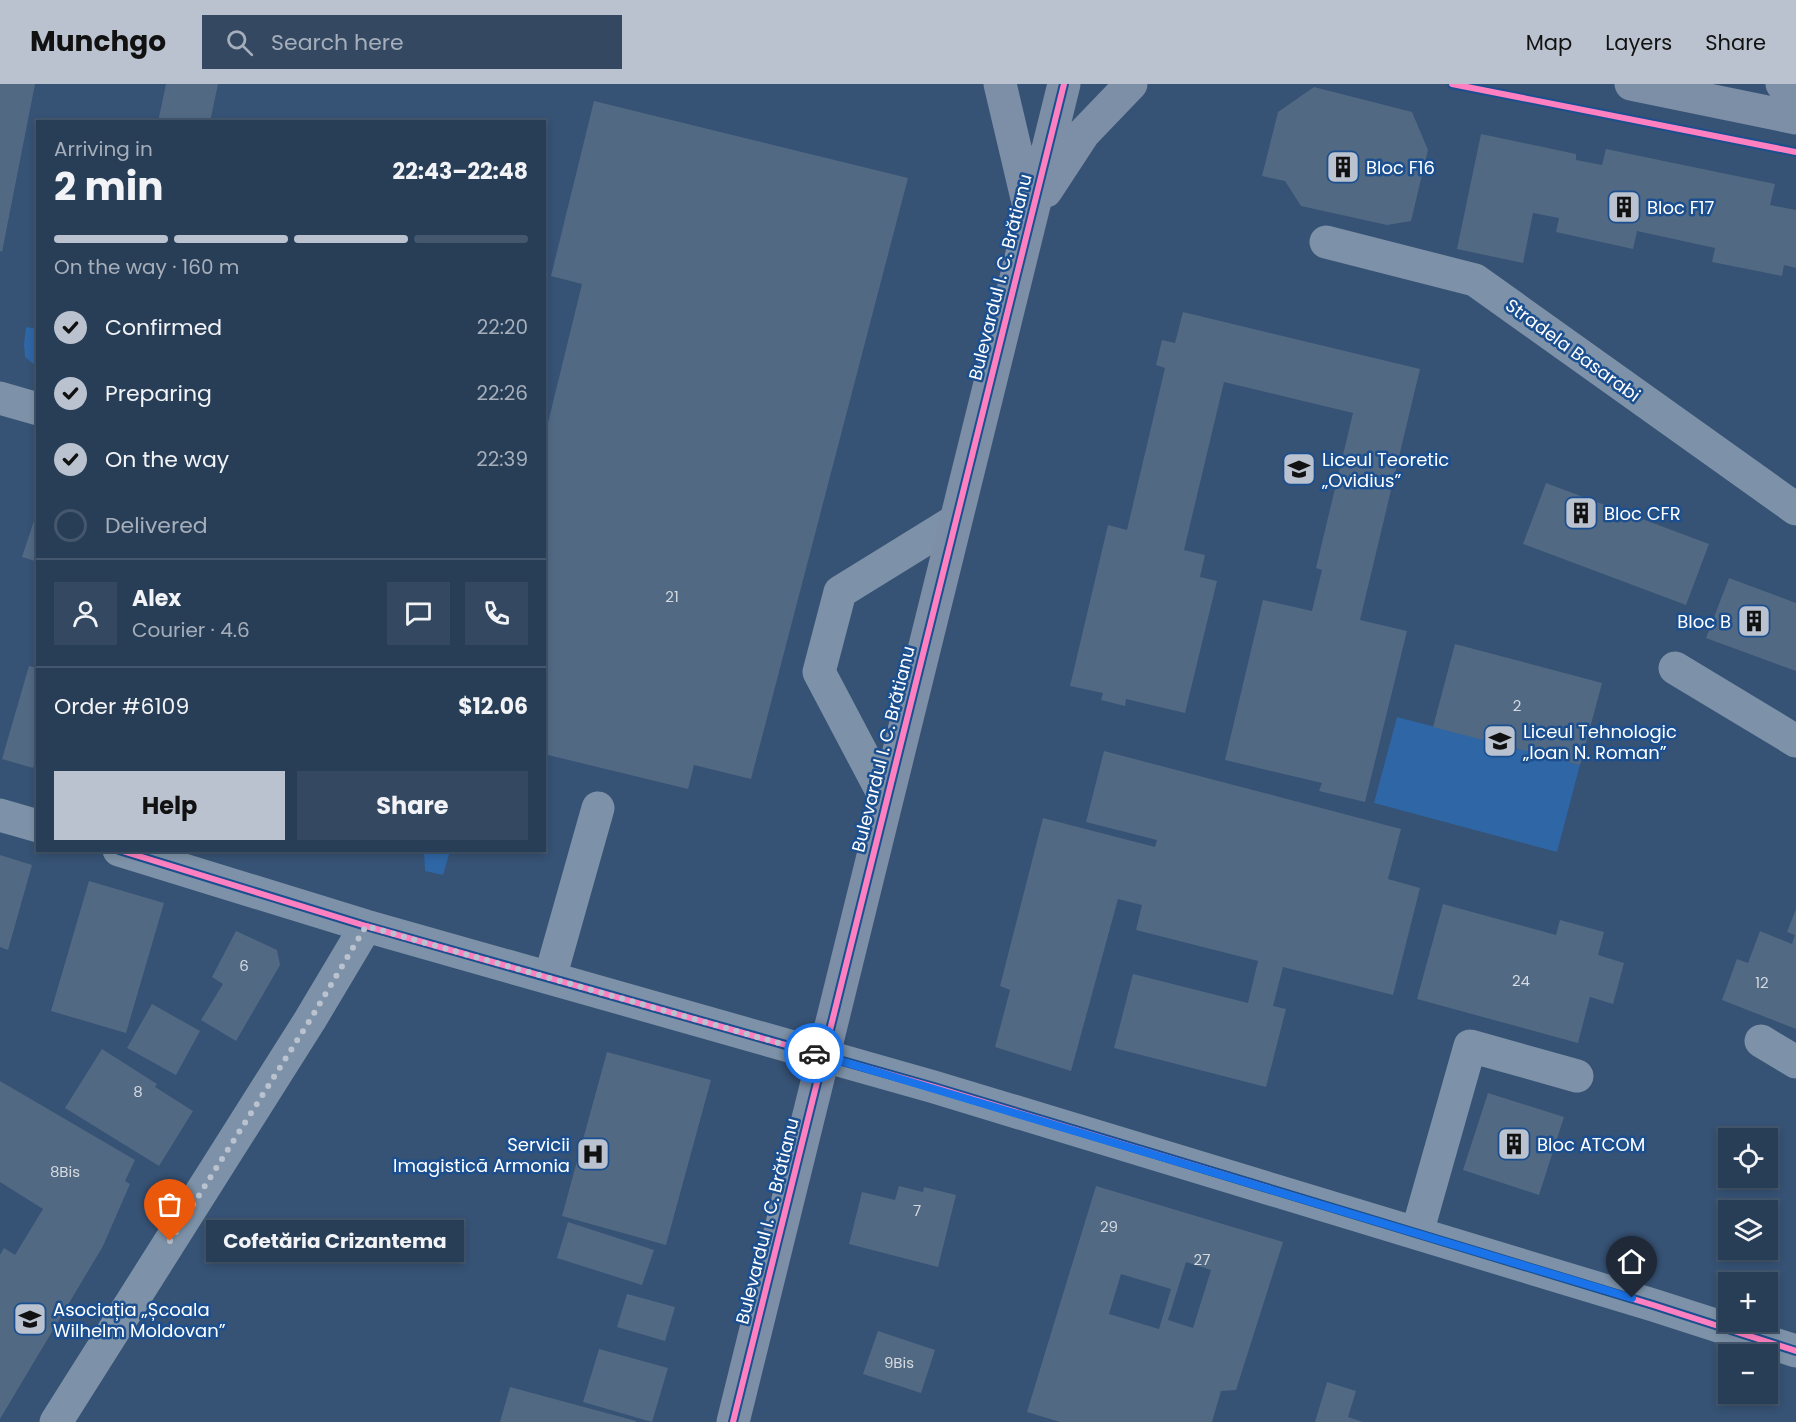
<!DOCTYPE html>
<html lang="en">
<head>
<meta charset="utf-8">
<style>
	:root { --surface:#283e57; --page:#344961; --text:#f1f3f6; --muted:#a5aeba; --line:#44576d; --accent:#b9c2ce }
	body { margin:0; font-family:Poppins,sans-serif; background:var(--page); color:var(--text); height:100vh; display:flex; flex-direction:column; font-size:22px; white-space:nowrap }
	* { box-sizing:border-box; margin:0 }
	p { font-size:20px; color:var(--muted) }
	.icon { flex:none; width:33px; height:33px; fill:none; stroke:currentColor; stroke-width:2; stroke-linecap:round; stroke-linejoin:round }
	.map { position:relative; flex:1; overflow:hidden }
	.details { position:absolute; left:36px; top:36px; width:510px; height:732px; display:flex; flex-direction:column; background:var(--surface); border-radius:0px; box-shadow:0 3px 9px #0003,0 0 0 2px var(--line) }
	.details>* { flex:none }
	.buttons { position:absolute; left:1718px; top:1044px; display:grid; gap:12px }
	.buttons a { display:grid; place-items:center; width:60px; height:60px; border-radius:0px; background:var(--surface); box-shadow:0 3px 9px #0003,0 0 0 2px var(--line); font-size:30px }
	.pin { position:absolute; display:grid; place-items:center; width:51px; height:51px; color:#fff; margin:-62px -26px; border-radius:50% 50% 50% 0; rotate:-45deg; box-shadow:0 0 6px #0007 }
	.pin .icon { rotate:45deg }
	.courier { position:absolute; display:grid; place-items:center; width:60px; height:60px; margin:-30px; border:4px solid #1a73e8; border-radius:50%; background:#fff; color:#222; box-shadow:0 2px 8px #0007 }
	.bubble { position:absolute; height:42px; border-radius:0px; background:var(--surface); box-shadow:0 3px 9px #0003,0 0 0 2px var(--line); font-size:20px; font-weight:700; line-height:42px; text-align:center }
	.head em { font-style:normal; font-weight:700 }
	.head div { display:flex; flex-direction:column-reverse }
	.head { display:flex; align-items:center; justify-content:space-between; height:102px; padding:0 18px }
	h1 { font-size:39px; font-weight:700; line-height:45px }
	.bar { display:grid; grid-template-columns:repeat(4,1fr); gap:9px 6px; align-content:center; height:72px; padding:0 18px }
	.bar i { height:8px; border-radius:4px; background:var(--line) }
	.bar .on { background:var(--accent) }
	.bar p { grid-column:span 4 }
	.line { display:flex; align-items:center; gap:15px; padding:0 18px; border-top:2px solid var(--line) }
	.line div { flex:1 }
	.round { display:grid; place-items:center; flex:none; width:63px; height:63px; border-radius:0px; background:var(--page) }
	ol { padding:0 18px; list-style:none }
	li { display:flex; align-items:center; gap:18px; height:66px }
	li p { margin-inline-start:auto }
	li .icon { padding:6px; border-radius:50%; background:var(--accent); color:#111; stroke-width:4 }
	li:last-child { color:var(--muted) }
	li i { width:33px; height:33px; border:3px solid var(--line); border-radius:50% }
	.cta { display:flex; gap:12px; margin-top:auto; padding:12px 18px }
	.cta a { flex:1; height:69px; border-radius:0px; background:var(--accent); color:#111; font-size:24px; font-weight:700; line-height:69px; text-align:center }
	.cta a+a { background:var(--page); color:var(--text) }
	header { display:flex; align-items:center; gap:36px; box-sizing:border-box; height:84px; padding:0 30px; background:var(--accent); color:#111 }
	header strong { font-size:28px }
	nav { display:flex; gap:33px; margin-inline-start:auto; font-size:21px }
	.search { width:420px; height:54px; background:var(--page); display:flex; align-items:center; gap:15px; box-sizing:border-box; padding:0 21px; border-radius:0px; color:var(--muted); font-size:22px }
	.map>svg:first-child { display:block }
	.green { fill:#2f66a5 }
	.building { fill:#526984; fill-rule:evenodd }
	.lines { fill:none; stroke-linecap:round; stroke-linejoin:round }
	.minor { stroke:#7d92a8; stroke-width:33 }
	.major { stroke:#7d8ea7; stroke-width:33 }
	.cycleway-casing { stroke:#1b4f8f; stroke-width:10 }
	.cycleway { stroke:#ff80c0; stroke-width:6 }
	.done { stroke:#b9c2ce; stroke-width:6; stroke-dasharray:0 10.8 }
	.route { stroke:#1a73e8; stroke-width:8 }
	.labels { text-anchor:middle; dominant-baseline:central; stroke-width:5; stroke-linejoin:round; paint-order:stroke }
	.number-label { font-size:15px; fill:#d4dae0 }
	.poi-label { font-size:18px; fill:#fff; stroke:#1b4f8f; text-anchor:start }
	.street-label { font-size:18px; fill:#fff; stroke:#1b4f8f }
</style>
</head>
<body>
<header>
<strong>Munchgo</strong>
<div class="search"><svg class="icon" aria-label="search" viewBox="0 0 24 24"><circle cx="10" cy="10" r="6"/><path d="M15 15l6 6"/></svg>Search here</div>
<nav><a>Map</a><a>Layers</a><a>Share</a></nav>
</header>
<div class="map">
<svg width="1796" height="1338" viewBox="0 0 1796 1338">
	<rect width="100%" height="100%" fill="#365274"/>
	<path class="green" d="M 26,243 L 37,245 L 37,283 L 25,273 L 24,260 Z
		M 1397,633 L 1580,681 L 1557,768 L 1374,719 Z
		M 424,767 L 450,767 L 443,791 L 425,787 Z"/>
	<path class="building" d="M 0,0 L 35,0 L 2,168 L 0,167 Z
		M 166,0 L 218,0 L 210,38 L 158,38 Z
		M 1314,3 L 1412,28 L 1428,66 L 1411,137 L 1387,141 L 1301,122 L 1285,97 L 1262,92 L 1278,28 Z
		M 594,17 L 908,94 L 751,695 L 694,681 L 688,705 L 544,670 L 544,355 L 582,200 L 551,192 Z
		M 1481,50 L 1576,70 L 1576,76 L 1602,81 L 1606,65 L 1775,100 L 1770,121 L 1796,126 L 1796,184 L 1784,181 L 1782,192 L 1712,178 L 1715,164 L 1637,147 L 1633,165 L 1556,148 L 1559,134 L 1533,129 L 1523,179 L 1457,165 Z
		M 1183,228 L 1420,285 L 1360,536 L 1407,547 L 1365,718 L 1319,707 L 1322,699 L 1225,676 L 1263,516 L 1312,527 L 1322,486 L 1316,484 L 1353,329 L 1224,298 L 1184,466 L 1205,471 L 1200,493 L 1217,497 L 1185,629 L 1126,615 L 1125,622 L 1101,616 L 1103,609 L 1070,602 L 1108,441 L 1127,446 L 1165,284 L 1156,281 L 1162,256 L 1175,259 Z
		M 1546,399 L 1709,460 L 1686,521 L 1523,460 Z
		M 37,428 L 38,428 L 38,478 L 22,473 Z
		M 1729,494 L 1796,519 L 1796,587 L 1706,554 Z
		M 1455,560 L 1602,599 L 1580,681 L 1433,643 Z
		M 29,582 L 38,584 L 38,670 L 33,684 L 2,675 Z
		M 1104,667 L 1401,745 L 1388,795 L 1420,804 L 1393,911 L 1283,883 L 1273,922 L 1286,925 L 1266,1003 L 1114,964 L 1133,890 L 1248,919 L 1258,877 L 1136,846 L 1142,821 L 1118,815 L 1071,987 L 995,963 L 1010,906 L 1000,902 L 1043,734 L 1155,763 L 1157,756 L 1086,738 Z
		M 0,771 L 32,781 L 8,866 L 0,863 Z
		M 89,797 L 164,819 L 126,949 L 51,927 Z
		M 1443,820 L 1556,851 L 1560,836 L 1604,848 L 1598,871 L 1624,879 L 1613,920 L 1590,913 L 1578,959 L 1417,915 Z
		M 1796,825 L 1796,945 L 1722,916 L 1737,875 L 1748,879 L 1760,847 L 1792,860 L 1795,851 L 1787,848 Z
		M 236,847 L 277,866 L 280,881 L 236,957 L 201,936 L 223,900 L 212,893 Z
		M 152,920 L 200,947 L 176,991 L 127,964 Z
		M 102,965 L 157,1000 L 155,1003 L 193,1027 L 159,1082 L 65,1024 Z
		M 607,968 L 711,996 L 666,1161 L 562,1132 Z
		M 0,997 L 135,1076 L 125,1097 L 130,1100 L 103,1162 L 0,1335 L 0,1171 L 4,1164 L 15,1171 L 43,1125 L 0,1098 Z
		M 1488,1009 L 1564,1033 L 1539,1111 L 1463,1086 Z
		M 899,1102 L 923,1108 L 924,1103 L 956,1111 L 938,1183 L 849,1160 L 862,1108 L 895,1116 Z
		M 1096,1102 L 1283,1158 L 1236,1306 L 1221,1307 L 1212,1338 L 1060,1338 L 1027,1328 ZM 1186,1178 L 1211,1186 L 1193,1244 L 1168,1236 ZM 1121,1190 L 1171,1205 L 1159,1245 L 1109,1230 Z
		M 568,1138 L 654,1166 L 642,1201 L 557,1174 Z
		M 627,1210 L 675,1223 L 665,1257 L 617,1243 Z
		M 878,1247 L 935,1266 L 921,1309 L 863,1290 Z
		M 599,1265 L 668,1284 L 652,1338 L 583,1318 Z
		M 1327,1298 L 1356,1307 L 1348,1333 L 1363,1338 L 1315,1338 Z
		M 510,1303 L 636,1337 L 636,1338 L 500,1338 Z"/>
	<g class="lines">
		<path class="minor" d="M 1326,158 L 1475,196 L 1796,425
			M 0,314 L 38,325
			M 1675,584 L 1796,657
			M 886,715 L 819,588 L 840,508 L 955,437
			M 0,731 L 38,742
			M 119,766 L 366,842 L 934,1003 L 1653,1221 L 1796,1267
			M 550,894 L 598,724
			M 1761,957 L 1796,978
			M 1417,1149 L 1470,962 L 1577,992
			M 56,1338 L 310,936 L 366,842"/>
		<path class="major" d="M 1000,0 L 1030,127
			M 1631,0 L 1796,34
			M 1782,0 L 1796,3
			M 1046,107 L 1084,49 L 1131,0
			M 733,1338 L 1064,0"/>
		<g class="cycleway-casing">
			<path id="cycleway" d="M 1452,0 L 1796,68
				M 119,766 L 366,842 L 934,1003 L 1653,1221 L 1796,1267
				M 733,1338 L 1064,0"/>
		</g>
		<use href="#cycleway" class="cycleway"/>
	</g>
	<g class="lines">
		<path class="done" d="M 170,1157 L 310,936 L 366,842 L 814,969"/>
		<path class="route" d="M 814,969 L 1632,1214"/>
	</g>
	<defs>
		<g id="building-square" transform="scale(1.725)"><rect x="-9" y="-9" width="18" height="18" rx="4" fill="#b9c2ce" stroke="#1b4f8f"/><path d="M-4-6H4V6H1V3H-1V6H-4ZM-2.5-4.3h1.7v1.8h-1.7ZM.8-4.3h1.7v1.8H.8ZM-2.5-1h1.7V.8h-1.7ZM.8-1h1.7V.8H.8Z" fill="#111"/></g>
		<g id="school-square" transform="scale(1.725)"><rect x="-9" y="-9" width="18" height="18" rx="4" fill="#b9c2ce" stroke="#1b4f8f"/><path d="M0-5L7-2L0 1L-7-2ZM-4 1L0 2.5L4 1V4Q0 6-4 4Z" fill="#111"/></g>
		<g id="hospital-square" transform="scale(1.725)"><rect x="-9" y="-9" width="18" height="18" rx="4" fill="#b9c2ce" stroke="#1b4f8f"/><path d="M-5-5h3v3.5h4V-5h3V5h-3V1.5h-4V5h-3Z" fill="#111"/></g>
	</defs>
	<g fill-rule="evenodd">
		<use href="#building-square" x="1343" y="83"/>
		<use href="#building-square" x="1624" y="123"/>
		<use href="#school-square" x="1299" y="385"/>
		<use href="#building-square" x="1581" y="429"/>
		<use href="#building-square" x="1754" y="537"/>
		<use href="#school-square" x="1500" y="657"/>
		<use href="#building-square" x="1514" y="1060"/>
		<use href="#hospital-square" x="593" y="1070"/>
		<use href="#school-square" x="30" y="1235"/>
	</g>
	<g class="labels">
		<g class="number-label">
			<text x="672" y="512">21</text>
			<text x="1517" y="621">2</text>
			<text x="244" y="881">6</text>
			<text x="1521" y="896">24</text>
			<text x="1762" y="898">12</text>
			<text x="138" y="1007">8</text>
			<text x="65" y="1087">8Bis</text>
			<text x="917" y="1126">7</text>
			<text x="1109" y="1142">29</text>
			<text x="1202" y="1175">27</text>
			<text x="899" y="1278">9Bis</text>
		</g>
		<g class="poi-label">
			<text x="1366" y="83">Bloc F16</text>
			<text x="1647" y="123">Bloc F17</text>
			<text x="1322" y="375">Liceul Teoretic<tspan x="1322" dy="21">„Ovidius”</tspan></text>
			<text x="1604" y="429">Bloc CFR</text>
			<text x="1731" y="537" text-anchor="end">Bloc B</text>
			<text x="1523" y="647">Liceul Tehnologic<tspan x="1523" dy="21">„Ioan N. Roman”</tspan></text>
			<text x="570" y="1060" text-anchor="end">Servicii<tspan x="570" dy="21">Imagistică Armonia</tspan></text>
			<text x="1537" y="1060">Bloc ATCOM</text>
			<text x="53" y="1225">Asociația „Școala<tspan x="53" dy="21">Wilhelm Moldovan”</tspan></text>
		</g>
		<g class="street-label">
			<text transform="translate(1000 193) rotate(-76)">Bulevardul I. C. Brătianu</text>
			<text transform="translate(1573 266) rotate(36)">Stradela Basarabi</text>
			<text transform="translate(883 665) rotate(-76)">Bulevardul I. C. Brătianu</text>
			<text transform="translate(767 1137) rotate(-76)">Bulevardul I. C. Brătianu</text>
		</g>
	</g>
</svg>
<div class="buttons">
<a><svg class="icon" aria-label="locate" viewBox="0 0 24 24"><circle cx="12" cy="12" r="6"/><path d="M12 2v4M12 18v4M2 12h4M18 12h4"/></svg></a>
<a><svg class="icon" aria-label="layers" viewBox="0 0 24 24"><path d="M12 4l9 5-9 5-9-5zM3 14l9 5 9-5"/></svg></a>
<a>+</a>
<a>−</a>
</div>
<div class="pin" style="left:170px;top:1157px;background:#ea580c"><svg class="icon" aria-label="bag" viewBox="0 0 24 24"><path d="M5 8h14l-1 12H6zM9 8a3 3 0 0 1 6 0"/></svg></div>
<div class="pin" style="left:1632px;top:1214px;background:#1f2937"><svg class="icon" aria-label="home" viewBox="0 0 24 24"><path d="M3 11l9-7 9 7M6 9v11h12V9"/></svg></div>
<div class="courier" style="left:814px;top:969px"><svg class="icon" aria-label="car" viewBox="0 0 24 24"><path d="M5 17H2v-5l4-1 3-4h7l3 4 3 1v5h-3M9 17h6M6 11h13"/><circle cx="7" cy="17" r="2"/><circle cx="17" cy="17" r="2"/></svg></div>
<div class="bubble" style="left:206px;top:1136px;width:258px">Cofetăria Crizantema</div>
<section class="details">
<div class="head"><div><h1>2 min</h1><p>Arriving in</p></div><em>22:43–22:48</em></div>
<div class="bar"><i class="on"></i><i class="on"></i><i class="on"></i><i></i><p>On the way · 160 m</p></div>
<ol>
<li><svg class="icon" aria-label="check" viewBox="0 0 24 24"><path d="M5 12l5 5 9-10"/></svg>Confirmed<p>22:20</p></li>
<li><svg class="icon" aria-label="check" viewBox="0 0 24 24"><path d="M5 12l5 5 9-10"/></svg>Preparing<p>22:26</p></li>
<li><svg class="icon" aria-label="check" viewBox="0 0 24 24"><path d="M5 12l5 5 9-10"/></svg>On the way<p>22:39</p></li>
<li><i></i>Delivered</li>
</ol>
<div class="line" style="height:108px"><a class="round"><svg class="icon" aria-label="person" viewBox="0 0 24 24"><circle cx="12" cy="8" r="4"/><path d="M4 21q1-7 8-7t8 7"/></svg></a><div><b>Alex</b><p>Courier · 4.6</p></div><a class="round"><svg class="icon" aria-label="chat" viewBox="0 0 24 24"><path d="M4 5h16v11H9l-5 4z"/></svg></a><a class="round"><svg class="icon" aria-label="phone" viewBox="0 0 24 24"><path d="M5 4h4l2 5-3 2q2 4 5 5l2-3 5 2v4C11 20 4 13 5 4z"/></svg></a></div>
<div class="line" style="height:78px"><div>Order #6109</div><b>$12.06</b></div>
<div class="cta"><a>Help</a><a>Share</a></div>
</section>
</div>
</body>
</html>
